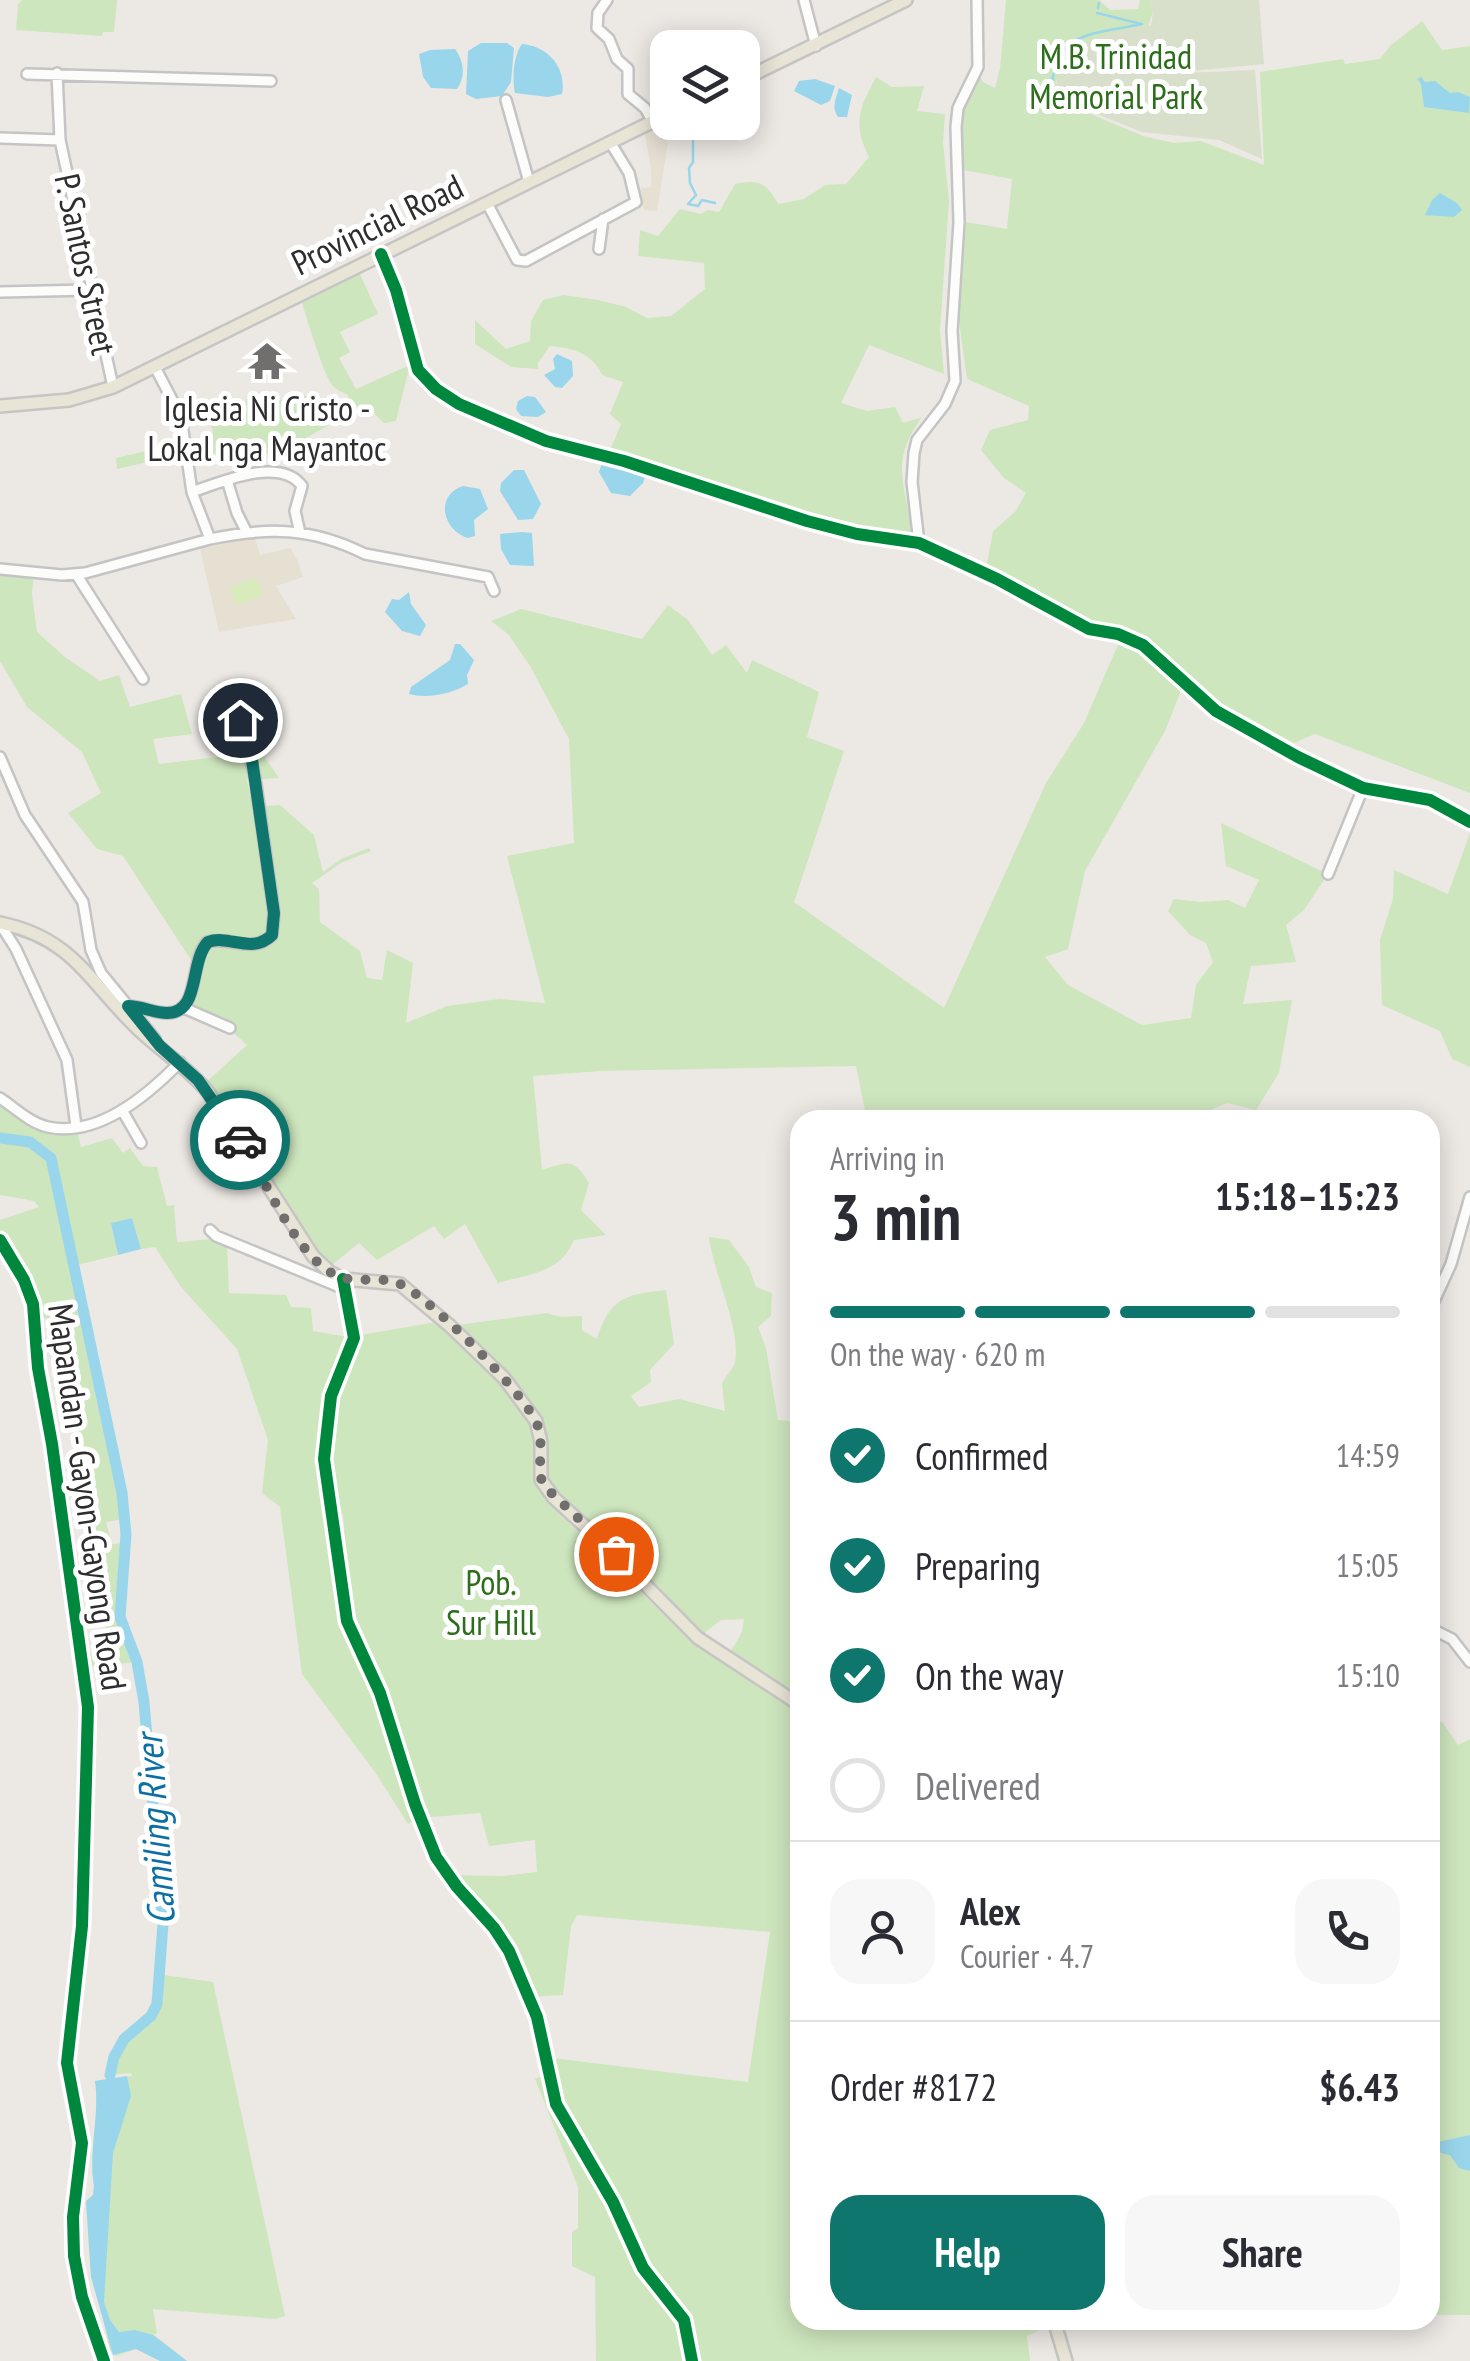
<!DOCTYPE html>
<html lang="en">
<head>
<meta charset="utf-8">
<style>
	:root { --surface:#fff; --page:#f7f7f7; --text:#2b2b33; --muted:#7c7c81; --line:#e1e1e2; --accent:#0f766e }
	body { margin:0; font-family:"PT Sans Narrow",sans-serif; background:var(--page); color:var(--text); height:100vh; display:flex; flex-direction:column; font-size:38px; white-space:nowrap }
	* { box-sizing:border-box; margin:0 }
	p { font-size:32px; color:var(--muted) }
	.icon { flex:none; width:55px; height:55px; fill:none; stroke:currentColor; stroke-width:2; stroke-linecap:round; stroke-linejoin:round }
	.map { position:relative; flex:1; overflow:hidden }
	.panel { position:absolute; left:790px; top:1110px; width:650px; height:1220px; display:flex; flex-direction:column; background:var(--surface); border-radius:30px; box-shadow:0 5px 25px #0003 }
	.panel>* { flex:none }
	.controls { position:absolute; left:650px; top:30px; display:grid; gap:20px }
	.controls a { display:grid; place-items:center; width:110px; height:110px; border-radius:20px; background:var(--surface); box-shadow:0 5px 25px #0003; font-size:50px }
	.pin { position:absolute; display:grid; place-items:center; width:85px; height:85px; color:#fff; margin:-42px; border:5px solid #fff; border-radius:50%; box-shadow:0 2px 10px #0007 }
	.courier { position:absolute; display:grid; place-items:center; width:100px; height:100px; margin:-50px; border:8px solid #0f766e; border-radius:50%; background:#fff; color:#222; box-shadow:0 2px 12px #0007 }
	.head em { font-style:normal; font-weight:800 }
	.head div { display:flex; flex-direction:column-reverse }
	.head { display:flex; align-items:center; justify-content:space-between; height:170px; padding:0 40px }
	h1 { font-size:65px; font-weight:800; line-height:75px }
	.bar { display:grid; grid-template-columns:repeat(4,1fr); gap:15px 10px; align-content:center; height:120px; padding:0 40px }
	.bar i { height:12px; border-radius:8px; background:var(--line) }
	.bar .on { background:var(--accent) }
	.bar p { grid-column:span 4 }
	.line { display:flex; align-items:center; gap:25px; padding:0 40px; border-top:2px solid var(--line) }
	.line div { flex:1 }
	.round { display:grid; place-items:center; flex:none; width:105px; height:105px; border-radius:30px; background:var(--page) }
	ol { padding:0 40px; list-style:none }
	li { display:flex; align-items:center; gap:30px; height:110px }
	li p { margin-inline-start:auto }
	li .icon { padding:10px; border-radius:50%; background:var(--accent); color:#fff; stroke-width:4 }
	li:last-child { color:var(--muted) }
	li i { width:55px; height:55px; border:5px solid var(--line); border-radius:50% }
	.action { display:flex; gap:20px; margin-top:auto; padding:20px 40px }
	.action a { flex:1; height:115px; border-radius:30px; background:var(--accent); color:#fff; font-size:40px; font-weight:800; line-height:115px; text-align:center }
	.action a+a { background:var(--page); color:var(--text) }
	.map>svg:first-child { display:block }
	.education { fill:#e6e0d3 }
	.green { fill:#cee6be }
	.cemetery { fill:#d8e0cc }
	.pitch { fill:#d9eabb }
	.water { fill:#99d6ec }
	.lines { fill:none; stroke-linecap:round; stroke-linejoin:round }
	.stream { stroke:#99d6ec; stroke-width:2.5 }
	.river { stroke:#99d6ec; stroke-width:11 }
	.minor-casing { stroke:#c5c4c5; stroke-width:14 }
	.major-casing { stroke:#c6c5c4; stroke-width:16 }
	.minor { stroke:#fcfcfb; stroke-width:9 }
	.major { stroke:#e8e4d6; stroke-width:11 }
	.cycleway-casing { stroke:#fff; stroke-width:19 }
	.cycleway { stroke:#00873e; stroke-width:12 }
	.done { stroke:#706f6e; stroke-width:10; stroke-dasharray:0 18 }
	.route { stroke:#0f766e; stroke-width:12 }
	.labels { text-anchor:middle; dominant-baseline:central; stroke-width:10; stroke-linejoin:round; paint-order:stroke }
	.park-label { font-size:35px; fill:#2c6e1b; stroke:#fff }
	.street-label { font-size:35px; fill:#2e2e2e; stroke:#fff }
	.poi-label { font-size:35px; fill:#2e2e2e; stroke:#fff }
	.water-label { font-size:38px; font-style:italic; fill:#0d6fa3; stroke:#fff }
</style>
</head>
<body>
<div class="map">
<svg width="1470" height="2361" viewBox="0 0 1470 2361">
	<rect width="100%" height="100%" fill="#ece8e4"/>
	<path class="education" d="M 667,117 L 668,122 L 671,123 L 657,211 L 644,210 L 641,188 L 651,187 L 651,170 L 644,127 Z
		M 253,531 L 260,555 L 290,548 L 298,561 L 303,577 L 276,586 L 296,619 L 219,632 L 199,544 Z"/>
	<path class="green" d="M 22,0 L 117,0 L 114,32 L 103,32 L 102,36 L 16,30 L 18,4 Z
		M 1006,0 L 1099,0 L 1110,10 L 1138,9 L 1140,0 L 1149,0 L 1153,12 L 1148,26 L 1142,25 L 1074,47 L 1056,81 L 1055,99 L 1143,136 L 1174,143 L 1201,141 L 1264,165 L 1260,72 L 1343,59 L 1345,64 L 1380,59 L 1391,45 L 1422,21 L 1442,50 L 1470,46 L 1470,793 L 1315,734 L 1294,743 L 1184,683 L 1165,731 L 1085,871 L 1068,949 L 1045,957 L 1068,985 L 1142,1025 L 1191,1018 L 1196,985 L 1213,962 L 1206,943 L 1190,935 L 1168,911 L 1174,899 L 1201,902 L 1228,900 L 1245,908 L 1259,880 L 1226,866 L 1221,823 L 1328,874 L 1304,910 L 1286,925 L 1296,962 L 1251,966 L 1243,1004 L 1292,1000 L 1279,1073 L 1256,1110 L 1227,1103 L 1201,1114 L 1201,1120 L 867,1120 L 856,1066 L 601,1071 L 533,1076 L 542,1170 C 568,1162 573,1157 589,1183 L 581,1210 L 606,1235 L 574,1240 C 561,1273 529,1274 498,1283 L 465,1224 L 444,1239 L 434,1226 L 377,1260 L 359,1243 L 327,1269 L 203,1085 L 247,1045 L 227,1027 L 184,1008 L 195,966 L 123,856 L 97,849 L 68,813 L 101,793 L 82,752 L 27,707 L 0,661 L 0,569 L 34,572 L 32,594 L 37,632 L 65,657 L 100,681 L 119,675 L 130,707 L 181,694 L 192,734 L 153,739 L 159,764 L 251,753 L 264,756 L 279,778 L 247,780 L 253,807 L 280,805 L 314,835 L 323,872 L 341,859 L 369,848 L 371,851 L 341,863 L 312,883 L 319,889 L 320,922 L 360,951 L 367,978 L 382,980 L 387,950 L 413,963 L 406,1023 L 447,1006 L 499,999 L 545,1003 L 507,856 L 574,843 L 569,739 L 530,666 L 508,634 L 491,621 L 521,609 L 642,639 L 668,605 L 688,620 L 712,655 L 726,645 L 747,673 L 752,660 L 819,692 L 807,737 L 844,751 L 794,902 L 944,1008 L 1046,783 L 1084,723 L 1120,640 L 1118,634 L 1143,645 L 1178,676 L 1148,640 L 1115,626 L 1083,619 L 1004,576 L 986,569 L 993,531 L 1015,512 L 1026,493 L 1004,478 L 981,450 L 990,430 L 1028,420 L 1029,406 L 967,379 L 959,321 L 966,222 L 1007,229 L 1012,179 L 958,169 L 958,111 L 977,72 L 983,82 L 995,88 L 1000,69 Z
		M 876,77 L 892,87 L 924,86 L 917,111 L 945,114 L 943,143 L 949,201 L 940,330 L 944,374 L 869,345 L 841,403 L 867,411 L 895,407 L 903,423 L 922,417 C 886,467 909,487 912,540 L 704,487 L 609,453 L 621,424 L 610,414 L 623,382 L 602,375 C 592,353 573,348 550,346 L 538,363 L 538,369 L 511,367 L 475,344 L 475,320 L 506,349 L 530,341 L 531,321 L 543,300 L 564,295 L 598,300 L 626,307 L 647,318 L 671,316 L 705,289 L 704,263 L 638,256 L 640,230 L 658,236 L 680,209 L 701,214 L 707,210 L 719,212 L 735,184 C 759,179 767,183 778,204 L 804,199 L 825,185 L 846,184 L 869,157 C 853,125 858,110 876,77 Z
		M 360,274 L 378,314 L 340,332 L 350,352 L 339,358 L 356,389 L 410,365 L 396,421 L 384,423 L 370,409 L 359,408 L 276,455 L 243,450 L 190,459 L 187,443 L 211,437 L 213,430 L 209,423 L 216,421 L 220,409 L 236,407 L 247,412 L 246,399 L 268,395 L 273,403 L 298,393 L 337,405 L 348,404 L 348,395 C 346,394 335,389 334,387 C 325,380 307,319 302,303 Z
		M 180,443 L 182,454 L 117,469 L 116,458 Z
		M 1470,833 L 1470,1067 L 1452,1059 L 1440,1031 L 1382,1005 L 1380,940 L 1393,899 L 1394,870 L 1448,894 Z
		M 0,1098 C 25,1114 44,1134 76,1126 L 81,1147 L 112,1138 L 123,1153 L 130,1148 L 143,1166 L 157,1167 L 167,1206 L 174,1205 L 177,1242 C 195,1242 210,1236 227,1242 L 229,1293 L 286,1295 L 291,1307 L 311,1308 L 313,1331 L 354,1338 C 324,1406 322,1435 333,1508 C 338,1535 341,1559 349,1585 L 343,1516 L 332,1478 L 330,1438 L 341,1380 L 361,1335 L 442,1321 C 466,1346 530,1403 535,1435 C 540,1466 529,1469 547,1502 L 700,1649 L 712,1648 L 727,1658 L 742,1632 L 744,1619 L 721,1620 L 698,1638 L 553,1497 C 530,1467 549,1451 536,1421 C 521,1388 477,1352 450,1326 L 547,1313 L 561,1317 L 582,1316 L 582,1330 L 597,1339 C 611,1297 624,1295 666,1290 L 674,1344 L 650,1370 L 651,1382 L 631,1396 L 639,1407 L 679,1399 L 725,1411 L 722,1383 C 725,1377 733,1369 735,1362 C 741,1328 714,1276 709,1237 L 729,1240 L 749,1267 L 756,1287 L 772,1293 L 771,1316 L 758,1327 L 766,1348 L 778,1420 L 800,1422 L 800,2320 L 1050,2320 L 1052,2324 L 1027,2336 L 1030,2361 L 596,2361 L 595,2277 L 572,2266 L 572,2232 L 578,2228 L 578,2187 L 535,2079 L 548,2074 L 544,2057 L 748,2082 L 770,1932 L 577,1915 L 571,1926 L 563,1995 L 529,1997 L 504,1944 L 447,1875 L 503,1876 L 537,1872 L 535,1840 L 489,1846 L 480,1813 L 420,1818 L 408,1824 L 377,1775 L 302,1674 L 280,1507 L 262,1493 L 268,1440 L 237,1349 L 181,1287 L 155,1247 L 141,1249 L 132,1218 L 111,1223 L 118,1255 L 73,1266 L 122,1493 L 125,1519 L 106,1522 L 112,1544 L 125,1543 L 120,1617 L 137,1662 L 82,1667 L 78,1630 L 87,1633 L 88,1653 L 105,1652 L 105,1589 L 89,1531 L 89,1513 L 79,1511 L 74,1467 L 76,1422 L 61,1418 L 62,1367 L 78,1365 L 78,1355 L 60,1354 L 61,1317 L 35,1319 L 31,1295 L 0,1243 L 0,1220 L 39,1207 L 34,1201 L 0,1195 Z
		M 1442,1722 L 1458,1745 L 1470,1739 L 1470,2315 L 1430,2315 L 1430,1725 Z
		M 163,1924 L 164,1975 L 213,1982 L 285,2316 L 276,2319 L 153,2309 L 157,2333 L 154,2335 L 187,2361 L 160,2361 L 136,2349 L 116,2356 L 110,2351 L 97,2290 L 91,2277 L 86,2201 L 93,2195 L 94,2186 C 88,2151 101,2114 95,2081 L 132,2076 L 131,2073 L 110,2075 L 124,2039 L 150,2016 L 156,2004 Z"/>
	<path class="cemetery" d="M 1149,0 L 1259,0 L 1264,64 L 1160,74 L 1255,70 L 1262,159 L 1219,140 L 1142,132 L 1055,97 C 1059,39 1095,39 1142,25 L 1151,26 L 1153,12 Z"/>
	<path class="pitch" d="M 257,578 L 263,596 L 236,605 L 230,587 Z"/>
	<path class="water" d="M 481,43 L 507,43 L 514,48 L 511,82 L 502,96 L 476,99 L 466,94 L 468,51 Z
		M 522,44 C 548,46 567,68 562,94 L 548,97 L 515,93 C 512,79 513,56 522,44 Z
		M 455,49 C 464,61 466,76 457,89 L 431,88 L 423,77 L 419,54 L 430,50 Z
		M 1421,77 L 1425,82 L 1435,81 L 1450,93 L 1458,92 L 1470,97 L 1469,113 L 1424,107 L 1421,84 L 1417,79 Z
		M 815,79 L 835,86 L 830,101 L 821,105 L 794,91 L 799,81 Z
		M 839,88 L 852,95 L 847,117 L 838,117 C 831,107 836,98 839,88 Z
		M 1440,193 L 1457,203 L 1462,210 L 1454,217 L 1425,215 L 1432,200 Z
		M 557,354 L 572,361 L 573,376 L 562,388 L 555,387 L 544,375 L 555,369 L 553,359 Z
		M 527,396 L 535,397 L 546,412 L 538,417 L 521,416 L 516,409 L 518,401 Z
		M 607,461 L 646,474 L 643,483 L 630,496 L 611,493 L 599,472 L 602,463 Z
		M 514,470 L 524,470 L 541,504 L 533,519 L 518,520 L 500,491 L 501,483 Z
		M 463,486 L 480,489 L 488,509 L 474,520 L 475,536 L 468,538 C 443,530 434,496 463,486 Z
		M 522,532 L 532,533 L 534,566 L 510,565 L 501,549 L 500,534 Z
		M 409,592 L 411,604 L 426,625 L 420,636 L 402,631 L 385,612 L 392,599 L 399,600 Z
		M 455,644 L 460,644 L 474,660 L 467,675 L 468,684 C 452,694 427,699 409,694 L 411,687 L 450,660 Z
		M 132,1218 L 141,1249 L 118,1255 L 111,1223 Z
		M 127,2076 L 131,2096 L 113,2153 L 104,2302 L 110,2320 L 119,2332 L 135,2330 L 153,2335 L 187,2361 L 160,2361 L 136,2349 L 113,2355 L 91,2277 L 86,2201 L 93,2195 L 94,2186 C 88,2151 100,2115 95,2081 Z
		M 1470,2135 L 1470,2171 L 1459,2168 L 1450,2155 L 1441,2153 L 1437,2149 L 1438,2142 Z"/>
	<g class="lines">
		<path class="stream" d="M 1098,8 L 1099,3
			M 1097,13 L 1141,24
			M 1051,94 C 1054,30 1090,35 1142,24
			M 693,122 L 693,162 L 689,168 L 690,183 L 696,195 L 688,204 L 698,206 L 702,200 L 715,203"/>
		<path class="river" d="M 0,1138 L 30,1142 L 51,1158 L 122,1493 L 126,1534 L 120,1617 L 137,1662 L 144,1702 L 163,1924 L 157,2004 L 151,2016 L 124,2039 L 114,2057 L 110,2075"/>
		<g class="minor-casing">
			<path id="minor" d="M 607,0 L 598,13 L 597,28 L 609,39 L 617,59 L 628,69 L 628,94 L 645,108 L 653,122
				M 804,0 L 816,46
				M 57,73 L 60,140 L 113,387
				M 27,74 L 271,81
				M 506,100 L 529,182
				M 0,138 L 60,140
				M 487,203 L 517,260 L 526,261 L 636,202 L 629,173 L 610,142
				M 599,249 L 603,219
				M 381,254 L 396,290 L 418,370 L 436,389 L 459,404 L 546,441 L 624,461 L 807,521 L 857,534 L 919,543 L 997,579 L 1089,629 L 1118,634 L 1143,645 L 1216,711 L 1298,757 L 1363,788 L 1430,800 L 1470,822
				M 0,292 L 90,290
				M 227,480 L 237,513 L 246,531
				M 192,492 C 221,482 280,456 302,486 L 295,511 L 300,533
				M 210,539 C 268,527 311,527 365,554 L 488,577 L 494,591
				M 919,543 L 912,482 L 914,453 L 917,440 L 945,404 L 955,381 L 952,331 L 959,222 L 956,127 L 958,108 L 978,67 L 977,0
				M 0,569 L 62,575 L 85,573 L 210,539 L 192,492 L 181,417 L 155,367
				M 76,574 L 143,679
				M 0,757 L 25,815 L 83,902 L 91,950 L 101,973 L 155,1039
				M 1328,874 L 1363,788
				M 0,924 L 16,949 L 67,1060 L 76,1126
				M 128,1006 C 141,1006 154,1013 167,1013 C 201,1013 189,962 207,942 C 229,935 252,955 272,935 L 274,913 L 255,777 L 240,720 L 236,692
				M 184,1008 L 230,1028
				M 0,1098 C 15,1108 30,1123 48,1127 C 98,1138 149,1094 180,1062
				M 122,1110 L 141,1143
				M 210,1230 L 216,1236 L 347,1290
				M 0,1240 L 24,1280 L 33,1304 L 38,1368 L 52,1444 L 88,1707 L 82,1926 L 67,2063 L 82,2143 L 73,2217 L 74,2256 L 82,2297 L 104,2361
				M 343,1279 L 354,1338 L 331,1396 L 324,1459 L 347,1621 L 380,1693 L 415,1804 L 436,1857 L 457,1887 L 494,1928 L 509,1951 L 537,2017 L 556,2104 L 613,2202 L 643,2268 L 684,2320 L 692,2361
				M 1430,1310 L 1451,1264 L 1470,1197
				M 1430,1628 L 1452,1639 L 1470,1662"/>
		</g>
		<g class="major-casing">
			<path id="major" d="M 742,80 L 906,0
				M 0,406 L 69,400 L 113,387 L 668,114
				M 0,923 C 73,938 88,981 138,1029 C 161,1051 187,1067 208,1092 L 313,1256 L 330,1272 L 343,1279 L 400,1284 L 450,1326 L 504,1378 L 536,1421 L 541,1442 L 541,1480 L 554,1498 L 616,1555 L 698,1638 L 800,1705
				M 1054,2320 L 1066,2361"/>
		</g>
		<use href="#minor" class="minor"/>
		<use href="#major" class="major"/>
		<g class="cycleway-casing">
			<path id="cycleway" d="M 381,254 L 396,290 L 418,370 L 436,389 L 459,404 L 546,441 L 624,461 L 807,521 L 857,534 L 919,543 L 997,579 L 1089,629 L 1118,634 L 1143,645 L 1216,711 L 1298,757 L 1363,788 L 1430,800 L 1470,822
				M 0,1240 L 24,1280 L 33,1304 L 38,1368 L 52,1444 L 88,1707 L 82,1926 L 67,2063 L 82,2143 L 73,2217 L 74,2256 L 82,2297 L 104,2361
				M 343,1279 L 354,1338 L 331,1396 L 324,1459 L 347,1621 L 380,1693 L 415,1804 L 436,1857 L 457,1887 L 494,1928 L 509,1951 L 537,2017 L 556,2104 L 613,2202 L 643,2268 L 684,2320 L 692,2361"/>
		</g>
		<use href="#cycleway" class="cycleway"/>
	</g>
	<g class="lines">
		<path class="done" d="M 240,1140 C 266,1179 291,1247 330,1272 C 351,1286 376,1275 398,1283 C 428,1295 525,1394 537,1424 C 545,1444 536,1466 543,1485 L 616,1554"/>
		<path class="route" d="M 240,720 L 251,753 L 274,913 L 272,935 C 252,955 229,934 208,942 C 189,962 201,1013 167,1013 C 154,1013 141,1006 128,1006 L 160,1046 L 198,1080 L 240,1140"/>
	</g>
	<defs>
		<g id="temple-bare" transform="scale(3)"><path d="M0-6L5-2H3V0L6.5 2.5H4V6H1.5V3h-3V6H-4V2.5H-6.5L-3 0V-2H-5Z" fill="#706f6e" stroke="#fff" stroke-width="2.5" paint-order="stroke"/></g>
	</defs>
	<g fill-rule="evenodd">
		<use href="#temple-bare" x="267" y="361"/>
	</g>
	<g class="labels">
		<g class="park-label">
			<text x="1116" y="56">M.B. Trinidad<tspan x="1116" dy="40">Memorial Park</tspan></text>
			<text x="491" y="1582">Pob.<tspan x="491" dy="40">Sur Hill</tspan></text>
		</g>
		<g class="street-label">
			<text transform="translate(377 224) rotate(-26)">Provincial Road</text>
			<text transform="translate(86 264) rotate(78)">P. Santos Street</text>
			<text transform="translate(88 1497) rotate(82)">Mapandan - Gayon-Gayong Road</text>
		</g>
		<g class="poi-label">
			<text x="267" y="408">Iglesia Ni Cristo -<tspan x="267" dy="40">Lokal nga Mayantoc</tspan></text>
		</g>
		<g class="water-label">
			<text transform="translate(154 1830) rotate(-94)">Camiling River</text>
		</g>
	</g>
</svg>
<div class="controls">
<a><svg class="icon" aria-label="layers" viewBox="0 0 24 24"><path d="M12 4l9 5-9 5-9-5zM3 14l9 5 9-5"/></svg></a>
</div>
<div class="pin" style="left:616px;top:1554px;background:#ea580c"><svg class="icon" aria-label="bag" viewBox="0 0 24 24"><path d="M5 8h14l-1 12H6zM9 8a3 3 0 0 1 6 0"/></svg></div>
<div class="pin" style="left:240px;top:720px;background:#1f2937"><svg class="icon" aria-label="home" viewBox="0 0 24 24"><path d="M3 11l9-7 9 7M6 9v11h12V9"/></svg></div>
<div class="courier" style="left:240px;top:1140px"><svg class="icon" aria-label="car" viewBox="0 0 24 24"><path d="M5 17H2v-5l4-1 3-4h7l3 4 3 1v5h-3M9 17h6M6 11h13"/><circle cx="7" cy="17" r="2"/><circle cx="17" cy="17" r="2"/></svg></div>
<section class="panel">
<div class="head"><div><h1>3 min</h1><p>Arriving in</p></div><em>15:18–15:23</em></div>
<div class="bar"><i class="on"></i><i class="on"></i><i class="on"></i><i></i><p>On the way · 620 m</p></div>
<ol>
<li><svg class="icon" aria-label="check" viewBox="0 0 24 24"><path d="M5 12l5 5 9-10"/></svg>Confirmed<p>14:59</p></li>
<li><svg class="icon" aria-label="check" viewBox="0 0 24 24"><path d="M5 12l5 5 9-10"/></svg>Preparing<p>15:05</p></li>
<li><svg class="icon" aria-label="check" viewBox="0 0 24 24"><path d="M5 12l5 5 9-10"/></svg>On the way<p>15:10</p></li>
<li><i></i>Delivered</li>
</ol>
<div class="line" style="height:180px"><a class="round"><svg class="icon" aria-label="person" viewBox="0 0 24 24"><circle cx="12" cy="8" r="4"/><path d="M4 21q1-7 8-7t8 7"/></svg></a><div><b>Alex</b><p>Courier · 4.7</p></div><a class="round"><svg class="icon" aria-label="phone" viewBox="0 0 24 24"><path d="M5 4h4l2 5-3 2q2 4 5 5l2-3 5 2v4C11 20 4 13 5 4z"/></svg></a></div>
<div class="line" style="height:130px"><div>Order #8172</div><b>$6.43</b></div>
<div class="action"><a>Help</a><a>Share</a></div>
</section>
</div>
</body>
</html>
